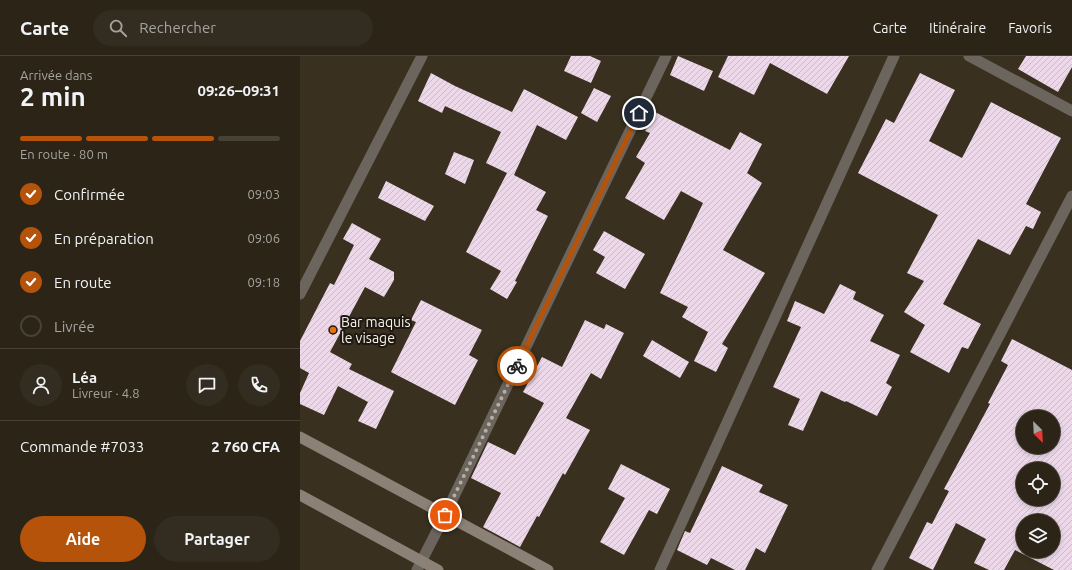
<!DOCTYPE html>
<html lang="fr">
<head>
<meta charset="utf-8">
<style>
	:root { --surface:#2b2417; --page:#332c20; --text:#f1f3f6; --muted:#a6a4a1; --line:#474136; --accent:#b45309 }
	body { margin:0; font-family:Ubuntu,sans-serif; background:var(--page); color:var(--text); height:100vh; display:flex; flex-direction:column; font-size:15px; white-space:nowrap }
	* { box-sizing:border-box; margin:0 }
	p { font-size:13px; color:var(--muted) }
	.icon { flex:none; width:22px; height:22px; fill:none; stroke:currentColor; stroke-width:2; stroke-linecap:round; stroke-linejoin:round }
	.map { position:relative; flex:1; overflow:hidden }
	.details { display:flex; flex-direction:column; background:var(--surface); width:300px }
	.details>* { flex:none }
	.needle { width:26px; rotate:156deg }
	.tools { position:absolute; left:716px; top:354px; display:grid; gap:8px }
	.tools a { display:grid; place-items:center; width:44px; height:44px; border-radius:50%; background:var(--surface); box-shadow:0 2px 6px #0003,0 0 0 1px var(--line); font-size:20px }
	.pin { position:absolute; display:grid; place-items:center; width:34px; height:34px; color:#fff; margin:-17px; border:2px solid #fff; border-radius:50%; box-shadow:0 1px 4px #0007 }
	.courier { position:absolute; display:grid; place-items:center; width:40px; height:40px; margin:-20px; border:3px solid #b45309; border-radius:50%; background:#fff; color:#222; box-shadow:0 1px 5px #0007 }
	.overview em { font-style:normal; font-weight:700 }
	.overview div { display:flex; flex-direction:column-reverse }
	.overview { display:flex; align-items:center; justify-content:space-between; height:68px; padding:0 20px }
	h1 { font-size:26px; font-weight:700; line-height:30px }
	.bar { display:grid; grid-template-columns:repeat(4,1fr); gap:6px 4px; align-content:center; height:48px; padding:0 20px }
	.bar i { height:5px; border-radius:3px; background:var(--line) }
	.bar .active { background:var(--accent) }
	.bar p { grid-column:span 4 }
	.line { display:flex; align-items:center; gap:10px; padding:0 20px; border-top:1px solid var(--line) }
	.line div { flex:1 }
	.round { display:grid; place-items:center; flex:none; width:42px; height:42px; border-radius:21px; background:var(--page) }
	ol { padding:0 20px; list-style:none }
	li { display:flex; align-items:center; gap:12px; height:44px }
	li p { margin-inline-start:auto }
	li .icon { padding:4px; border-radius:50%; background:var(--accent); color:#fff; stroke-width:4 }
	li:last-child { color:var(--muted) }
	li i { width:22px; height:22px; border:2px solid var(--line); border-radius:50% }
	.primary-button { display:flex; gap:8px; margin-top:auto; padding:8px 20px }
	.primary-button a { flex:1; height:46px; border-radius:24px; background:var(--accent); color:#fff; font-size:16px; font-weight:700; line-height:46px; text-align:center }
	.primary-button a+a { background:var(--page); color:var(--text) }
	header { display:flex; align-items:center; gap:24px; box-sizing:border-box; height:56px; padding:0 20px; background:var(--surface); border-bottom:1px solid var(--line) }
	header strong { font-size:19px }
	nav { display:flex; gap:22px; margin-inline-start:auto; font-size:14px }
	.search { width:280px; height:36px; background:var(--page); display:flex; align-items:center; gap:10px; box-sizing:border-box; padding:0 14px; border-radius:22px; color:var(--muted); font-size:15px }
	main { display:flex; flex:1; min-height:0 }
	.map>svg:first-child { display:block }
	.building { fill:url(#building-hatch); fill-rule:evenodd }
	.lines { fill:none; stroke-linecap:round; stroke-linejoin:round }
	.minor { stroke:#6c655e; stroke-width:11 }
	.secondary { stroke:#8c8176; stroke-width:11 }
	.done { stroke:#b6aea2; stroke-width:4; stroke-dasharray:0 7.2 }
	.route { stroke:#b45309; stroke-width:5 }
	.food-dot { fill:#e8710a; stroke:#1d1811; stroke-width:1.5 }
	.labels { text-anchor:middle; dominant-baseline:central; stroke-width:4; stroke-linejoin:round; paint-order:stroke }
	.poi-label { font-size:14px; fill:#f9f2e8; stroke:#1d1811; text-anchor:start }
</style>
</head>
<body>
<header>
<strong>Carte</strong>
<div class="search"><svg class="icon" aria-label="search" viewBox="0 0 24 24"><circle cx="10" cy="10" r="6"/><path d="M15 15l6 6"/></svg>Rechercher</div>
<nav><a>Carte</a><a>Itinéraire</a><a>Favoris</a></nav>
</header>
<main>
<section class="details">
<div class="overview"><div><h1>2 min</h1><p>Arrivée dans</p></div><em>09:26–09:31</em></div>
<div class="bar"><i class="active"></i><i class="active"></i><i class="active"></i><i></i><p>En route · 80 m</p></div>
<ol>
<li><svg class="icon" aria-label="check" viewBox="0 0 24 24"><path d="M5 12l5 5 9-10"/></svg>Confirmée<p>09:03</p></li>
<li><svg class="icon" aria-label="check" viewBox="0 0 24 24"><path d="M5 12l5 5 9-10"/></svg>En préparation<p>09:06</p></li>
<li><svg class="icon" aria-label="check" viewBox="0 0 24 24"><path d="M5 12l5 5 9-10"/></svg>En route<p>09:18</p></li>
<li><i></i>Livrée</li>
</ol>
<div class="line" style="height:72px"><a class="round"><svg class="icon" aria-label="person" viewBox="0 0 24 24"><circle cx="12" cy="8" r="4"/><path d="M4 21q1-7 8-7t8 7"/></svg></a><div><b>Léa</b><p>Livreur · 4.8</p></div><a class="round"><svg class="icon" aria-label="chat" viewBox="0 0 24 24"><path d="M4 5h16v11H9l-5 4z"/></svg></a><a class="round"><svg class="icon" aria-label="phone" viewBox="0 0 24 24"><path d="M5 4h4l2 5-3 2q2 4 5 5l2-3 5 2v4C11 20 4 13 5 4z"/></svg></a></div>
<div class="line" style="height:52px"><div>Commande #7033</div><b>2 760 CFA</b></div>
<div class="primary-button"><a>Aide</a><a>Partager</a></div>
</section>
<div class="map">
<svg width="772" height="514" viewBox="0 0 772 514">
	<defs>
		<pattern id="building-hatch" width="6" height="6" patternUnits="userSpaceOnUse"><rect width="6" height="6" fill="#ecd8e9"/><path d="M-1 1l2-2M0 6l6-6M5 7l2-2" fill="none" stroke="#ccbbc8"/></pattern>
	</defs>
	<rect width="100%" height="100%" fill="#39301f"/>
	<path class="building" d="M 271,0 L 290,0 L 301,5 L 291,27 L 264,15 Z
		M 378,0 L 413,15 L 404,35 L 370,19 Z
		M 428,0 L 549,0 L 527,38 L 470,7 L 454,39 L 418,21 Z
		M 726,0 L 772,0 L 772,11 L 758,36 L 718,13 Z
		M 131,17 L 155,30 L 212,56 L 224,33 L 278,61 L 266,84 L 237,69 L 214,119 L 246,136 L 236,154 L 248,160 L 215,225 L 217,226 L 207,243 L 190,233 L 201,215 L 166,196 L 207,117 L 186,107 L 201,76 L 145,50 L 142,57 L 118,45 Z
		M 620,17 L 655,34 L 629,85 L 662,102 L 691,46 L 761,82 L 726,148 L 741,156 L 733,173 L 726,170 L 710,199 L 678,183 L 643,248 L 681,268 L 668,293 L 662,291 L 649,317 L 610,296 L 625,269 L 604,256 L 624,225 L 607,217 L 638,159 L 558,117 L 586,63 L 594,67 Z
		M 294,32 L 311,40 L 297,66 L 281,57 Z
		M 355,56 L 430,94 L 440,76 L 462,88 L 447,117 L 462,127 L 423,194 L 465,217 L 422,288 L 428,292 L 416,316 L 394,305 L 408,276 L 382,261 L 388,251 L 360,237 L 403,147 L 381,135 L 364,164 L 325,142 L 345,107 L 336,101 L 350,77 L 345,75 Z
		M 154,96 L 174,104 L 165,128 L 145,118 Z
		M 86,125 L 134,150 L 125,165 L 78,142 Z
		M 52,167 L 81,183 L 69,203 L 94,216 L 94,224 L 84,241 L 65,231 L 30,296 L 52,308 L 49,313 L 94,335 L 76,373 L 58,365 L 68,346 L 38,330 L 24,359 L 0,348 L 0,337 L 9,317 L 0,312 L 0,285 L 30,227 L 34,229 L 54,189 L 43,183 Z
		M 304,175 L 345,198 L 325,233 L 296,217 L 305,201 L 293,194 Z
		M 540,228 L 556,236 L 553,243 L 584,259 L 570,285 L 600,299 L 586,327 L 592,331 L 577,360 L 546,345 L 545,346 L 521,335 L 503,375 L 488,369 L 500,343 L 473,331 L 501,271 L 487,265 L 495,245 L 524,258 Z
		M 121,244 L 182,274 L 169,299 L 178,304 L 155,349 L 91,316 L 116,266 L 111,264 Z
		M 285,264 L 304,273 L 306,268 L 324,277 L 301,323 L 291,317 L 266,362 L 290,374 L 265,419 L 263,417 L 239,461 L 237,460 L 220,491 L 183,471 L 201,437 L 171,422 L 188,386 L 215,399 L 244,347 L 223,336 L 242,301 L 262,311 Z
		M 712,283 L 772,314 L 772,514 L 754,514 L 715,494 L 704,514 L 689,514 L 674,507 L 686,483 L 656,467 L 633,514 L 609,502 L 627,466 L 632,468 L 649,435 L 644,433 L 690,348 L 688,347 L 708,309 L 701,305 ZM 723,361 L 753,361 L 753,391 L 723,391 ZM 723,413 L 753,413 L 753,443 L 723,443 ZM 723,465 L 753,465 L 753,495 L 723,495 Z
		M 352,284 L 389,306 L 380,322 L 343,300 Z
		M 321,408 L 370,433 L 357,458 L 349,454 L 324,499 L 300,486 L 325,442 L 308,433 Z
		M 422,410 L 463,429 L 459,436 L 488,449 L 465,497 L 456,492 L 445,514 L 435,514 L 411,502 L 407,509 L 377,494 L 385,475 L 390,477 Z"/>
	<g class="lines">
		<path class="minor" d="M 669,0 L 772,55
			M 0,238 L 122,0
			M 117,514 L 145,459 L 366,0
			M 360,514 L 594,0
			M 577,514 L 772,140"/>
		<path class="secondary" d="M 0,381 L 248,514
			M 0,439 L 138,514"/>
	</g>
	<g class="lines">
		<path class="done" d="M 145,459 L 217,310"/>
		<path class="route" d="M 217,310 L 339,57"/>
	</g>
	<circle class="food-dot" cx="33" cy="274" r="4"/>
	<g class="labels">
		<g class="poi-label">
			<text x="41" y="266">Bar maquis<tspan x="41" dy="16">le visage</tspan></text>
		</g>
	</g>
</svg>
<div class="tools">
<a><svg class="needle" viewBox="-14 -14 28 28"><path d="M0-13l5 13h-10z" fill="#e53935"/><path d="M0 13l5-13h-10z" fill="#a6a4a1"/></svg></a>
<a><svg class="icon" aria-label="locate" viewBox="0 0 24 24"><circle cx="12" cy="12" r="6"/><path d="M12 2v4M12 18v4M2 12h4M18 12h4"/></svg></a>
<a><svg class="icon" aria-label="layers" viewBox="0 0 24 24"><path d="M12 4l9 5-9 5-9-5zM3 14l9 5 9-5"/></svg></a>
</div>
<div class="pin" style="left:145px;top:459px;background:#ea580c"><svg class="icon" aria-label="bag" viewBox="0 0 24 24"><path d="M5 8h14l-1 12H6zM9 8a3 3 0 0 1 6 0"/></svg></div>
<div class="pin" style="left:339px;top:57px;background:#1f2937"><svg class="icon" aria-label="home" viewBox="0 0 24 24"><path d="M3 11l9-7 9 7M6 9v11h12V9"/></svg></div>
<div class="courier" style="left:217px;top:310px"><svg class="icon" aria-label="bike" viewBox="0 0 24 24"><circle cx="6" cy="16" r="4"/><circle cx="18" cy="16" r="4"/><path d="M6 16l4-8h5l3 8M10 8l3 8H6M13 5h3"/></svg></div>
</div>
</main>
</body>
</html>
